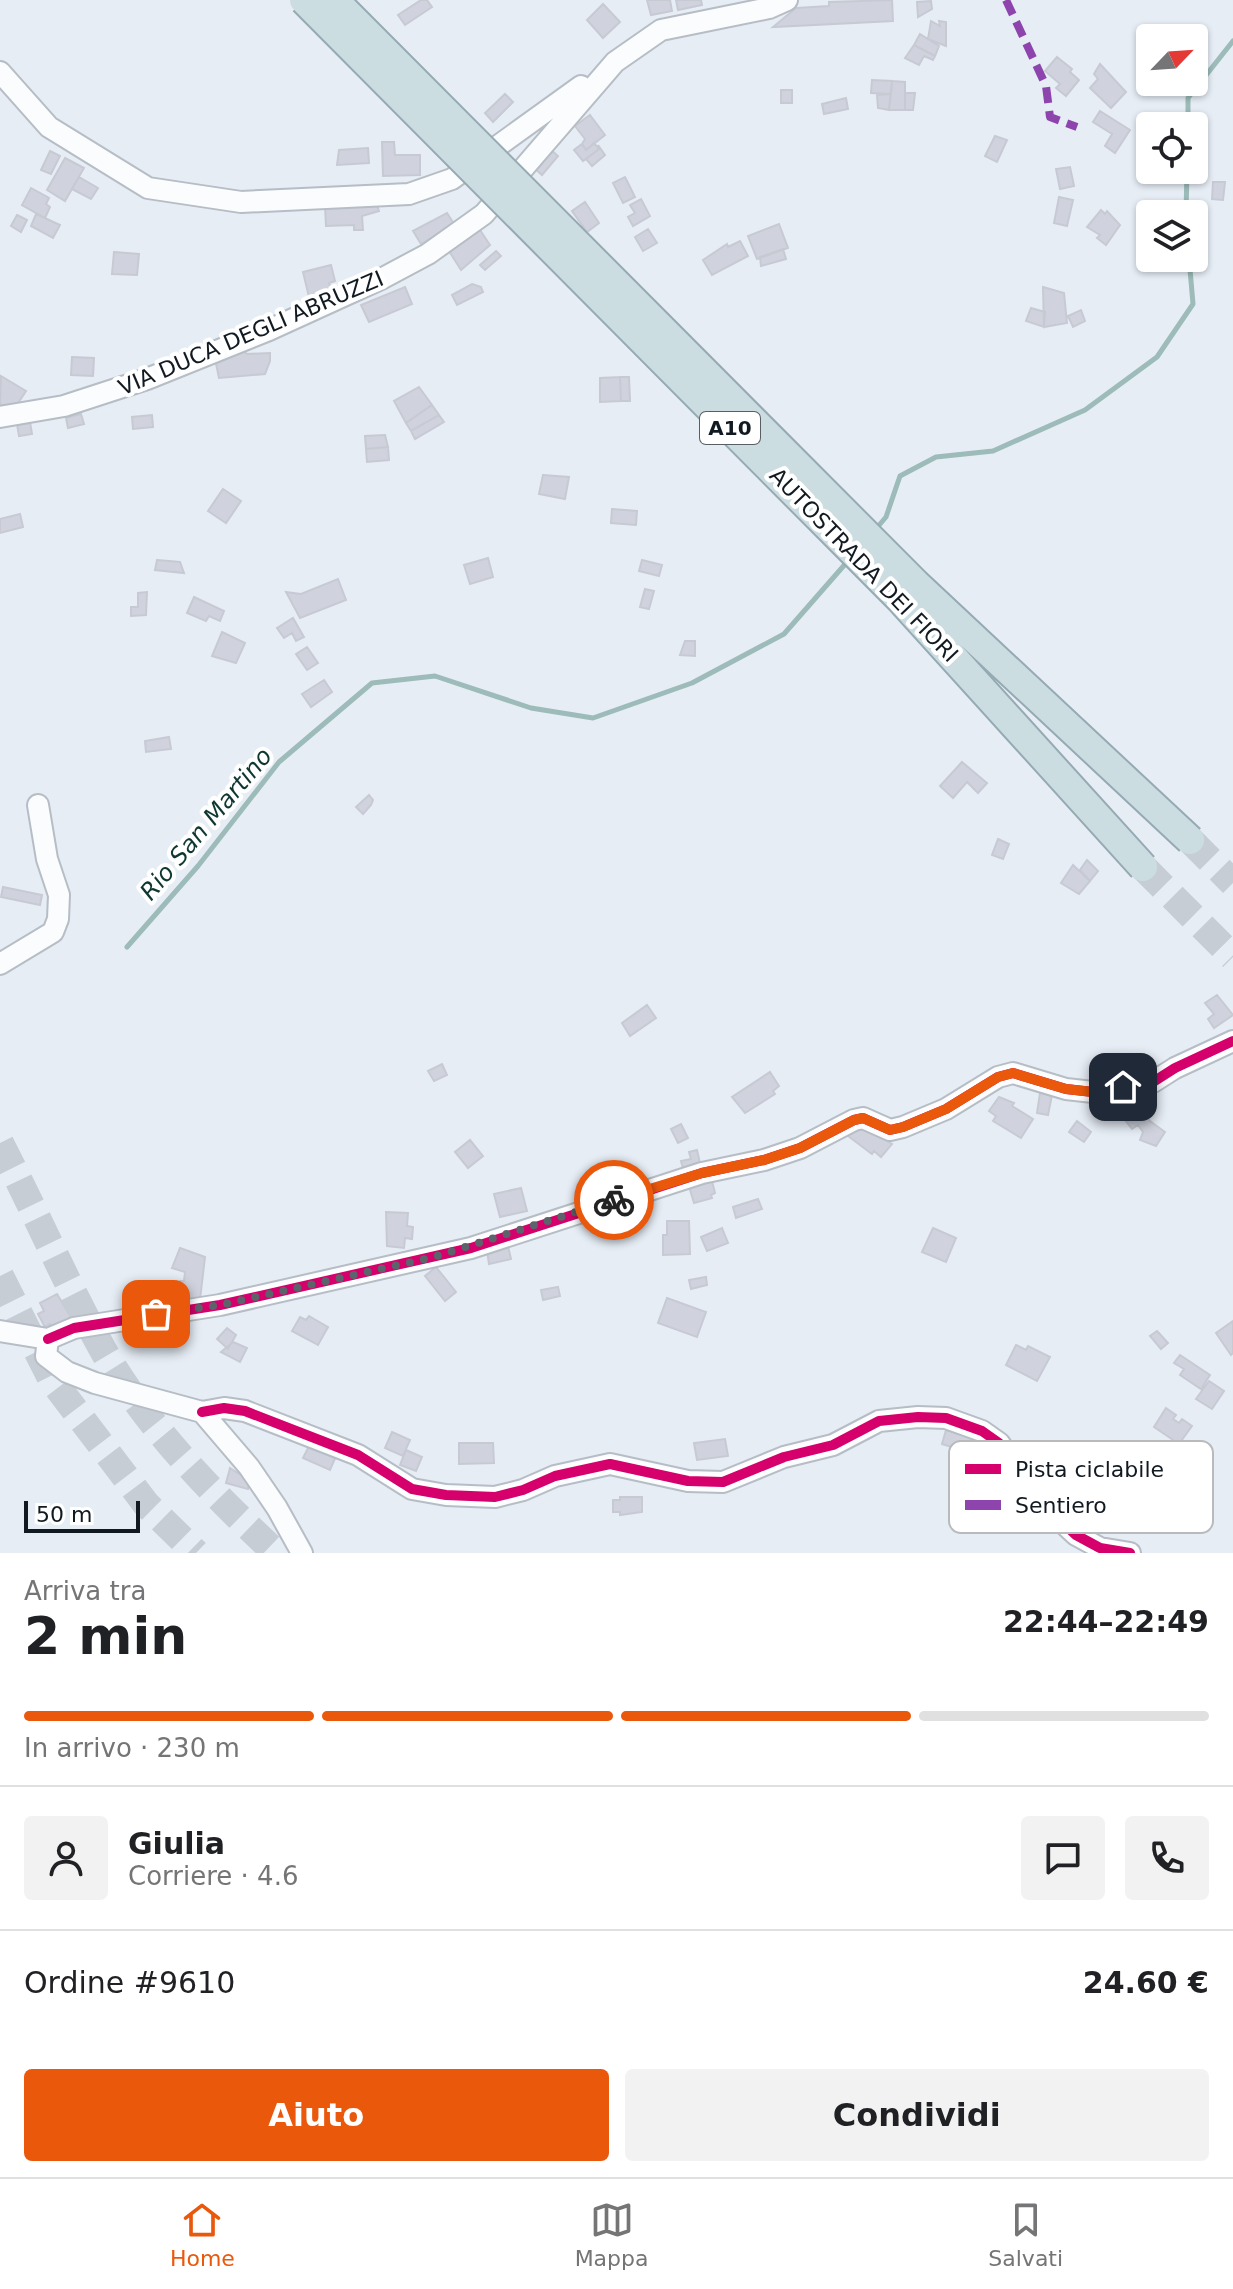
<!DOCTYPE html>
<html lang="it">
<head>
<meta charset="utf-8">
<style>
	:root { --surface:#fff; --page:#f2f2f2; --text:#202124; --muted:#757577; --line:#e0e0e0; --accent:#ea580c }
	body { margin:0; font-family:"DejaVu Sans",sans-serif; background:var(--page); color:var(--text); height:100vh; display:flex; flex-direction:column; font-size:30px; white-space:nowrap }
	* { box-sizing:border-box; margin:0 }
	p { font-size:26px; color:var(--muted) }
	.icon { flex:none; width:44px; height:44px; fill:none; stroke:currentColor; stroke-width:2; stroke-linecap:round; stroke-linejoin:round }
	.map { position:relative; height:1553px; overflow:hidden }
	.panel { display:flex; flex-direction:column; background:var(--surface); flex:1 }
	.panel>* { flex:none }
	.needle { width:52px; rotate:65deg }
	.tools { position:absolute; left:1136px; top:24px; display:grid; gap:16px }
	.tools a { display:grid; place-items:center; width:72px; height:72px; border-radius:8px; background:var(--surface); box-shadow:0 2px 6px #0004; font-size:40px }
	.scale { position:absolute; left:24px; bottom:20px; width:116px; box-sizing:border-box; padding-left:8px; border:4px solid #111921; border-top:0; font-size:22px; line-height:28px; white-space:nowrap; color:#111921; -webkit-text-stroke:6px #fff; paint-order:stroke }
	.pin { position:absolute; display:grid; place-items:center; width:68px; height:68px; color:#fff; margin:-34px; border-radius:16px; box-shadow:0 4px 12px #0006 }
	.courier { position:absolute; display:grid; place-items:center; width:80px; height:80px; margin:-40px; border:6px solid #ea580c; border-radius:50%; background:#fff; color:#222; box-shadow:0 2px 10px #0007 }
	.summary em { font-style:normal; font-weight:700 }
	.summary div { display:flex; flex-direction:column-reverse }
	.summary { display:flex; align-items:center; justify-content:space-between; height:136px; padding:0 24px }
	h1 { font-size:52px; font-weight:700; line-height:60px }
	.bar { display:grid; grid-template-columns:repeat(4,1fr); gap:12px 8px; align-content:center; height:96px; padding:0 24px }
	.bar i { height:10px; border-radius:6px; background:var(--line) }
	.bar .active { background:var(--accent) }
	.bar p { grid-column:span 4 }
	.line { display:flex; align-items:center; gap:20px; padding:0 24px; border-top:2px solid var(--line) }
	.line div { flex:1 }
	.round { display:grid; place-items:center; flex:none; width:84px; height:84px; border-radius:8px; background:var(--page) }
	.action { display:flex; gap:16px; margin-top:auto; padding:16px 24px }
	.action a { flex:1; height:92px; border-radius:8px; background:var(--accent); color:#fff; font-size:32px; font-weight:700; line-height:92px; text-align:center }
	.action a+a { background:var(--page); color:var(--text) }
	.tab-bar { display:flex; justify-content:space-around; align-items:center; height:112px; border-top:2px solid var(--line); background:var(--surface); font-size:22px; color:var(--muted) }
	.tab-bar a { display:grid; justify-items:center; gap:4px }
	.tab-bar .active { color:var(--accent) }
	.map>svg:first-child { display:block }
	.lines { fill:none; stroke-linecap:round; stroke-linejoin:round }
	.stream { stroke:#9cbbb9; stroke-width:5 }
	.building { fill:#d0d3dd; stroke:#c7cad3; stroke-width:2 }
	.highway-tunnel { stroke:#c6cdd5; stroke-width:28; stroke-dasharray:28 14; stroke-linecap:butt }
	.minor-casing { stroke:#b6bdc5; stroke-width:24 }
	.minor { stroke:#fbfcfe; stroke-width:20 }
	.highway-bridge-casing { stroke:#95aab2; stroke-width:32; stroke-linecap:butt }
	.highway-bridge { stroke:#ccdde2; stroke-width:28 }
	.quiet { stroke:#8e44ad; stroke-width:8; stroke-dasharray:16 8; stroke-linecap:butt }
	.cycleway-casing { stroke:#fff; stroke-width:15 }
	.cycleway { stroke:#d6006c; stroke-width:10 }
	.done { stroke:#5c636b; stroke-width:8; stroke-dasharray:0 14.4 }
	.route { stroke:#ea580c; stroke-width:10 }
	.labels { text-anchor:middle; dominant-baseline:central; stroke-width:8; stroke-linejoin:round; paint-order:stroke }
	.shield { fill:#fff; stroke:#585e64; stroke-width:2 }
	.shield-label { font-size:20px; font-weight:bold; fill:#111921 }
	.street-label { font-size:22px; fill:#111921; stroke:#fff }
	.water-label { font-size:24px; font-style:italic; fill:#0e3731; stroke:#fff }
	.key { fill:#fff; stroke:#b8babc; stroke-width:2 }
	.key-label { font-size:22px; fill:#111921 }
</style>
</head>
<body>
<div class="map">
<svg width="1233" height="1553" viewBox="0 0 1233 1553">
	<rect width="100%" height="100%" fill="#e6edf5"/>
	<g class="lines">
		<path class="stream" d="M 1188,126 L 1188,98 L 1233,41
			M 1186,214 L 1187,170
			M 875,530 L 886,517 L 900,476 L 936,457 L 993,451 L 1085,410 L 1157,357 L 1193,304 L 1189,258
			M 127,947 L 198,866 L 279,762 L 372,683 L 435,676 L 531,708 L 593,718 L 692,683 L 784,634 L 847,562"/>
	</g>
	<path class="building" d="M 421,0 L 427,0 L 432,7 L 405,25 L 398,15 Z
		M 647,0 L 670,0 L 672,11 L 651,15 Z
		M 676,0 L 701,0 L 702,5 L 678,10 Z
		M 892,0 L 893,21 L 773,27 L 796,8 L 829,6 L 829,2 Z
		M 931,1 L 932,9 L 918,17 L 917,2 Z
		M 603,4 L 620,22 L 603,38 L 587,20 Z
		M 931,21 L 940,26 L 939,21 L 946,22 L 946,46 L 928,39 Z
		M 920,34 L 939,46 L 935,56 L 914,45 Z
		M 914,45 L 935,56 L 933,60 L 924,56 L 919,65 L 905,58 Z
		M 1057,57 L 1072,69 L 1070,72 L 1079,80 L 1066,96 L 1056,88 L 1060,84 L 1045,71 Z
		M 1100,64 L 1126,92 L 1111,108 L 1090,88 L 1098,79 L 1094,74 Z
		M 872,80 L 892,81 L 891,94 L 871,93 Z
		M 892,81 L 905,82 L 905,110 L 889,110 Z
		M 781,90 L 792,90 L 792,103 L 781,103 Z
		M 905,93 L 915,93 L 913,110 L 905,110 Z
		M 505,94 L 513,102 L 493,122 L 485,113 Z
		M 891,94 L 889,110 L 878,108 L 877,95 Z
		M 846,98 L 848,109 L 824,114 L 822,104 Z
		M 1100,111 L 1130,130 L 1115,153 L 1105,146 L 1112,134 L 1093,122 Z
		M 590,115 L 605,135 L 586,150 L 582,144 L 585,139 L 575,126 Z
		M 995,136 L 1007,140 L 997,162 L 985,156 Z
		M 382,142 L 394,142 L 395,155 L 420,155 L 420,175 L 383,176 Z
		M 594,143 L 599,149 L 583,161 L 574,150 L 582,144 L 586,150 Z
		M 598,145 L 605,155 L 592,166 L 586,159 L 599,149 Z
		M 368,148 L 369,163 L 337,165 L 339,150 Z
		M 550,149 L 558,156 L 542,175 L 534,168 Z
		M 50,151 L 60,156 L 51,174 L 41,170 Z
		M 65,158 L 84,168 L 65,201 L 47,190 Z
		M 1070,167 L 1074,186 L 1060,189 L 1056,169 Z
		M 79,177 L 98,188 L 91,199 L 72,189 Z
		M 625,177 L 635,197 L 623,203 L 613,183 Z
		M 1213,182 L 1225,182 L 1223,200 L 1212,199 Z
		M 31,188 L 49,198 L 46,204 L 50,207 L 45,218 L 22,205 Z
		M 1059,197 L 1073,200 L 1067,226 L 1054,223 Z
		M 641,199 L 650,216 L 633,226 L 628,217 L 635,213 L 630,205 Z
		M 585,202 L 599,223 L 587,232 L 572,211 Z
		M 377,205 L 379,211 L 362,216 L 363,230 L 354,230 L 354,225 L 326,226 L 325,206 Z
		M 1101,210 L 1105,214 L 1107,211 L 1120,225 L 1106,245 L 1097,238 L 1100,235 L 1087,227 Z
		M 447,213 L 454,224 L 421,244 L 413,231 Z
		M 36,214 L 60,225 L 53,238 L 31,226 Z
		M 17,215 L 27,220 L 21,232 L 11,226 Z
		M 779,224 L 788,248 L 757,259 L 748,236 Z
		M 648,229 L 657,243 L 643,251 L 635,237 Z
		M 480,230 L 490,245 L 461,270 L 449,251 Z
		M 740,241 L 748,256 L 712,275 L 703,260 L 727,244 L 728,247 Z
		M 783,249 L 786,259 L 761,266 L 760,257 Z
		M 496,251 L 501,256 L 485,270 L 480,265 Z
		M 114,252 L 139,254 L 137,275 L 112,274 Z
		M 331,265 L 335,281 L 329,283 L 332,291 L 309,297 L 303,272 Z
		M 472,284 L 481,287 L 483,292 L 457,305 L 452,295 Z
		M 405,287 L 412,304 L 369,322 L 361,305 Z
		M 1043,287 L 1064,293 L 1067,323 L 1044,327 Z
		M 1031,308 L 1045,312 L 1044,327 L 1026,321 Z
		M 1081,310 L 1085,321 L 1073,327 L 1068,316 Z
		M 241,349 L 247,354 L 270,353 L 270,361 L 265,374 L 219,378 L 215,359 Z
		M 72,357 L 94,358 L 93,376 L 71,375 Z
		M 1,376 L 26,391 L 13,411 L 0,404 Z
		M 620,377 L 621,401 L 600,402 L 600,378 Z
		M 620,377 L 629,377 L 630,401 L 621,401 Z
		M 419,387 L 432,405 L 406,423 L 394,401 Z
		M 432,405 L 439,415 L 411,431 L 406,423 Z
		M 81,414 L 84,424 L 68,428 L 66,418 Z
		M 152,415 L 153,427 L 133,429 L 132,417 Z
		M 439,415 L 444,422 L 415,439 L 411,431 Z
		M 30,422 L 32,434 L 19,436 L 17,424 Z
		M 385,435 L 388,447 L 366,449 L 365,436 Z
		M 388,447 L 389,460 L 367,462 L 366,449 Z
		M 543,475 L 569,477 L 565,499 L 539,494 Z
		M 223,489 L 241,501 L 226,523 L 208,511 Z
		M 612,509 L 637,511 L 636,525 L 611,523 Z
		M 20,514 L 23,527 L 0,533 L 0,519 Z
		M 488,558 L 493,577 L 470,584 L 464,565 Z
		M 157,560 L 180,562 L 184,573 L 155,570 Z
		M 642,560 L 662,565 L 659,576 L 639,571 Z
		M 338,579 L 346,600 L 300,618 L 286,592 L 301,594 Z
		M 645,589 L 654,591 L 649,609 L 640,607 Z
		M 147,592 L 146,615 L 131,616 L 131,607 L 138,607 L 138,593 Z
		M 194,597 L 224,611 L 220,621 L 209,616 L 206,621 L 187,613 Z
		M 293,618 L 304,637 L 296,641 L 292,633 L 284,638 L 277,628 Z
		M 222,632 L 245,643 L 236,663 L 212,656 Z
		M 685,641 L 695,641 L 695,656 L 680,655 Z
		M 307,647 L 318,663 L 307,670 L 296,654 Z
		M 324,680 L 332,692 L 311,707 L 302,694 Z
		M 169,737 L 171,749 L 146,752 L 145,741 Z
		M 962,762 L 987,783 L 978,793 L 967,782 L 953,798 L 940,786 Z
		M 369,795 L 373,800 L 371,805 L 363,814 L 356,807 Z
		M 998,839 L 1009,844 L 1003,859 L 992,855 Z
		M 1087,860 L 1098,871 L 1090,881 L 1080,870 Z
		M 1073,865 L 1090,881 L 1079,894 L 1061,883 Z
		M 3,887 L 42,895 L 40,905 L 1,897 Z
		M 1217,995 L 1233,1015 L 1214,1028 L 1208,1019 L 1214,1014 L 1205,1003 Z
		M 647,1005 L 656,1018 L 630,1036 L 622,1023 Z
		M 442,1064 L 447,1075 L 434,1081 L 428,1071 Z
		M 770,1072 L 779,1086 L 773,1091 L 775,1094 L 745,1113 L 732,1097 Z
		M 1040,1093 L 1052,1095 L 1048,1115 L 1037,1113 Z
		M 999,1097 L 1014,1103 L 1012,1106 L 1033,1119 L 1021,1138 L 993,1121 L 996,1116 L 989,1111 Z
		M 1133,1099 L 1150,1121 L 1165,1132 L 1156,1146 L 1140,1140 L 1143,1132 L 1138,1125 L 1132,1129 L 1118,1111 Z
		M 1077,1121 L 1091,1132 L 1084,1142 L 1069,1132 Z
		M 854,1123 L 884,1135 L 882,1138 L 892,1144 L 881,1157 L 874,1151 L 872,1154 L 844,1133 Z
		M 681,1124 L 688,1138 L 678,1143 L 671,1129 Z
		M 470,1140 L 483,1156 L 468,1168 L 455,1152 Z
		M 697,1150 L 702,1172 L 685,1176 L 681,1161 L 691,1159 L 689,1152 Z
		M 711,1177 L 715,1193 L 711,1195 L 712,1198 L 694,1203 L 688,1183 Z
		M 521,1188 L 527,1211 L 500,1217 L 494,1194 Z
		M 758,1199 L 762,1209 L 736,1218 L 733,1207 Z
		M 386,1212 L 408,1213 L 407,1226 L 413,1227 L 412,1239 L 405,1238 L 404,1248 L 387,1246 Z
		M 667,1221 L 689,1221 L 690,1254 L 663,1255 L 663,1235 L 667,1235 Z
		M 722,1228 L 728,1243 L 707,1251 L 701,1237 Z
		M 933,1228 L 956,1238 L 946,1262 L 922,1252 Z
		M 508,1246 L 511,1259 L 489,1264 L 487,1251 Z
		M 180,1248 L 205,1257 L 199,1308 L 177,1307 L 180,1281 L 184,1281 L 185,1272 L 172,1268 Z
		M 436,1267 L 456,1292 L 445,1301 L 425,1276 Z
		M 706,1277 L 707,1285 L 691,1289 L 689,1280 Z
		M 558,1287 L 560,1296 L 543,1300 L 541,1290 Z
		M 57,1294 L 75,1324 L 54,1332 L 50,1324 L 45,1327 L 38,1314 L 44,1311 L 40,1303 Z
		M 667,1298 L 706,1312 L 697,1337 L 658,1323 Z
		M 309,1316 L 328,1327 L 318,1345 L 292,1331 L 300,1317 L 306,1320 Z
		M 1233,1321 L 1233,1353 L 1231,1355 L 1216,1333 Z
		M 227,1328 L 236,1335 L 228,1349 L 217,1339 Z
		M 1157,1331 L 1168,1343 L 1161,1349 L 1150,1336 Z
		M 233,1342 L 247,1348 L 240,1362 L 221,1352 Z
		M 1016,1345 L 1026,1350 L 1028,1346 L 1050,1357 L 1037,1381 L 1006,1365 Z
		M 1180,1355 L 1210,1375 L 1201,1389 L 1180,1375 L 1184,1369 L 1174,1363 Z
		M 1209,1381 L 1224,1391 L 1212,1409 L 1196,1399 Z
		M 1166,1408 L 1176,1415 L 1173,1419 L 1179,1423 L 1182,1419 L 1192,1426 L 1179,1444 L 1154,1427 Z
		M 946,1430 L 972,1438 L 968,1452 L 942,1444 Z
		M 392,1432 L 410,1440 L 403,1456 L 385,1448 Z
		M 725,1439 L 728,1456 L 697,1460 L 694,1443 Z
		M 459,1443 L 493,1443 L 494,1463 L 459,1464 Z
		M 309,1446 L 337,1454 L 330,1470 L 303,1458 Z
		M 406,1450 L 422,1457 L 416,1471 L 400,1465 Z
		M 230,1468 L 250,1481 L 248,1489 L 226,1483 Z
		M 620,1497 L 642,1497 L 642,1512 L 620,1515 L 620,1512 L 613,1512 L 613,1500 L 620,1500 Z"/>
	<g class="lines">
		<path class="highway-tunnel" d="M 1190,840 L 1233,883
			M 1143,867 L 1233,957
			M 0,1143 C 35,1211 66,1283 103,1350 C 147,1427 212,1493 276,1553
			M 0,1276 L 52,1380 L 146,1504 L 196,1553"/>
		<g class="minor-casing">
			<path id="minor" d="M 0,72 L 49,127 L 148,188 L 241,202 L 409,194 L 452,179 L 581,86
				M 0,417 L 64,406 L 147,379 L 269,330 L 383,278 L 428,254 L 484,214 L 615,62 L 661,30 L 769,8 L 787,0
				M 0,964 L 53,932 L 58,919 L 59,895 L 47,859 L 38,805
				M 0,1331 L 48,1339
				M 48,1339 L 74,1328 L 220,1305 L 471,1248 L 702,1173 L 764,1160 L 800,1148 L 854,1120 L 863,1118 L 890,1130 L 903,1127 L 946,1109 L 998,1077 L 1013,1073 L 1066,1089 L 1093,1092 L 1153,1082 L 1175,1068 L 1233,1041
				M 48,1339 L 46,1356 L 67,1372 L 95,1383 L 202,1412 L 249,1467 L 277,1508 L 302,1553
				M 202,1412 L 224,1408 L 245,1411 L 358,1455 L 412,1489 L 446,1495 L 495,1497 L 523,1490 L 555,1476 L 610,1464 L 688,1481 L 723,1482 L 784,1457 L 833,1445 L 879,1421 L 918,1417 L 946,1418 L 982,1431 L 999,1443 L 1047,1508 L 1076,1535 L 1100,1548 L 1130,1553"/>
		</g>
		<use href="#minor" class="minor"/>
		<g class="highway-bridge-casing">
			<path id="highway-bridge" d="M 304,0 L 901,600 L 1143,867
				M 334,0 L 916,584 L 1190,840"/>
		</g>
		<use href="#highway-bridge" class="highway-bridge"/>
		<path class="quiet" d="M 1006,0 L 1046,86 L 1050,117 L 1077,127"/>
		<g class="cycleway-casing">
			<path id="cycleway" d="M 48,1339 L 74,1328 L 220,1305 L 471,1248 L 702,1173 L 764,1160 L 800,1148 L 854,1120 L 863,1118 L 890,1130 L 903,1127 L 946,1109 L 998,1077 L 1013,1073 L 1066,1089 L 1093,1092 L 1153,1082 L 1175,1068 L 1233,1041
				M 202,1412 L 224,1408 L 245,1411 L 358,1455 L 412,1489 L 446,1495 L 495,1497 L 523,1490 L 555,1476 L 610,1464 L 688,1481 L 723,1482 L 784,1457 L 833,1445 L 879,1421 L 918,1417 L 946,1418 L 982,1431 L 999,1443 L 1047,1508 L 1076,1535 L 1100,1548 L 1130,1553"/>
		</g>
		<use href="#cycleway" class="cycleway"/>
	</g>
	<g class="lines">
		<path class="done" d="M 156,1314 L 220,1305 L 434,1257 L 614,1200"/>
		<path class="route" d="M 614,1200 L 702,1173 L 764,1160 L 800,1148 L 854,1120 L 863,1118 L 890,1130 L 903,1127 L 946,1109 L 998,1077 L 1013,1073 L 1066,1089 L 1093,1092 L 1123,1087"/>
	</g>
	<g class="labels">
		<rect class="shield" x="700" y="412" width="60" height="32" rx="6"/>
		<g class="shield-label">
			<text x="730" y="428">A10</text>
		</g>
		<g class="street-label">
			<text transform="translate(251 333) rotate(-23)">VIA DUCA DEGLI ABRUZZI</text>
			<text transform="translate(864 565) rotate(46)">AUTOSTRADA DEI FIORI</text>
		</g>
		<g class="water-label">
			<text transform="translate(206 824) rotate(-50)">Rio San Martino</text>
		</g>
	</g>
	<rect x="949" y="1441" width="264" height="92" rx="12" class="key"/>
	<rect x="965" y="1464" width="36" height="10" fill="#d6006c"/>
	<rect x="965" y="1500" width="36" height="10" fill="#8e44ad"/>
	<g class="key-label">
		<text x="1015" y="1477">Pista ciclabile</text>
		<text x="1015" y="1513">Sentiero</text>
	</g>
</svg>
<div class="tools">
<a><svg class="needle" viewBox="-14 -14 28 28"><path d="M0-13l5 13h-10z" fill="#e53935"/><path d="M0 13l5-13h-10z" fill="#757577"/></svg></a>
<a><svg class="icon" aria-label="locate" viewBox="0 0 24 24"><circle cx="12" cy="12" r="6"/><path d="M12 2v4M12 18v4M2 12h4M18 12h4"/></svg></a>
<a><svg class="icon" aria-label="layers" viewBox="0 0 24 24"><path d="M12 4l9 5-9 5-9-5zM3 14l9 5 9-5"/></svg></a>
</div>
<div class="scale">50 m</div>
<div class="pin" style="left:156px;top:1314px;background:#ea580c"><svg class="icon" aria-label="bag" viewBox="0 0 24 24"><path d="M5 8h14l-1 12H6zM9 8a3 3 0 0 1 6 0"/></svg></div>
<div class="pin" style="left:1123px;top:1087px;background:#1f2937"><svg class="icon" aria-label="home" viewBox="0 0 24 24"><path d="M3 11l9-7 9 7M6 9v11h12V9"/></svg></div>
<div class="courier" style="left:614px;top:1200px"><svg class="icon" aria-label="bike" viewBox="0 0 24 24"><circle cx="6" cy="16" r="4"/><circle cx="18" cy="16" r="4"/><path d="M6 16l4-8h5l3 8M10 8l3 8H6M13 5h3"/></svg></div>
</div>
<section class="panel">
<div class="summary"><div><h1>2 min</h1><p>Arriva tra</p></div><em>22:44–22:49</em></div>
<div class="bar"><i class="active"></i><i class="active"></i><i class="active"></i><i></i><p>In arrivo · 230 m</p></div>
<div class="line" style="height:144px"><a class="round"><svg class="icon" aria-label="person" viewBox="0 0 24 24"><circle cx="12" cy="8" r="4"/><path d="M4 21q1-7 8-7t8 7"/></svg></a><div><b>Giulia</b><p>Corriere · 4.6</p></div><a class="round"><svg class="icon" aria-label="chat" viewBox="0 0 24 24"><path d="M4 5h16v11H9l-5 4z"/></svg></a><a class="round"><svg class="icon" aria-label="phone" viewBox="0 0 24 24"><path d="M5 4h4l2 5-3 2q2 4 5 5l2-3 5 2v4C11 20 4 13 5 4z"/></svg></a></div>
<div class="line" style="height:104px"><div>Ordine #9610</div><b>24.60 €</b></div>
<div class="action"><a>Aiuto</a><a>Condividi</a></div>
</section>
<nav class="tab-bar">
<a class="active"><svg class="icon" aria-label="home" viewBox="0 0 24 24"><path d="M3 11l9-7 9 7M6 9v11h12V9"/></svg>Home</a>
<a><svg class="icon" aria-label="map" viewBox="0 0 24 24"><path d="M3 6l6-2 6 2 6-2v14l-6 2-6-2-6 2zM9 4v14M15 6v14"/></svg>Mappa</a>
<a><svg class="icon" aria-label="saved" viewBox="0 0 24 24"><path d="M7 4h10v16l-5-4-5 4z"/></svg>Salvati</a>
</nav>
</body>
</html>
